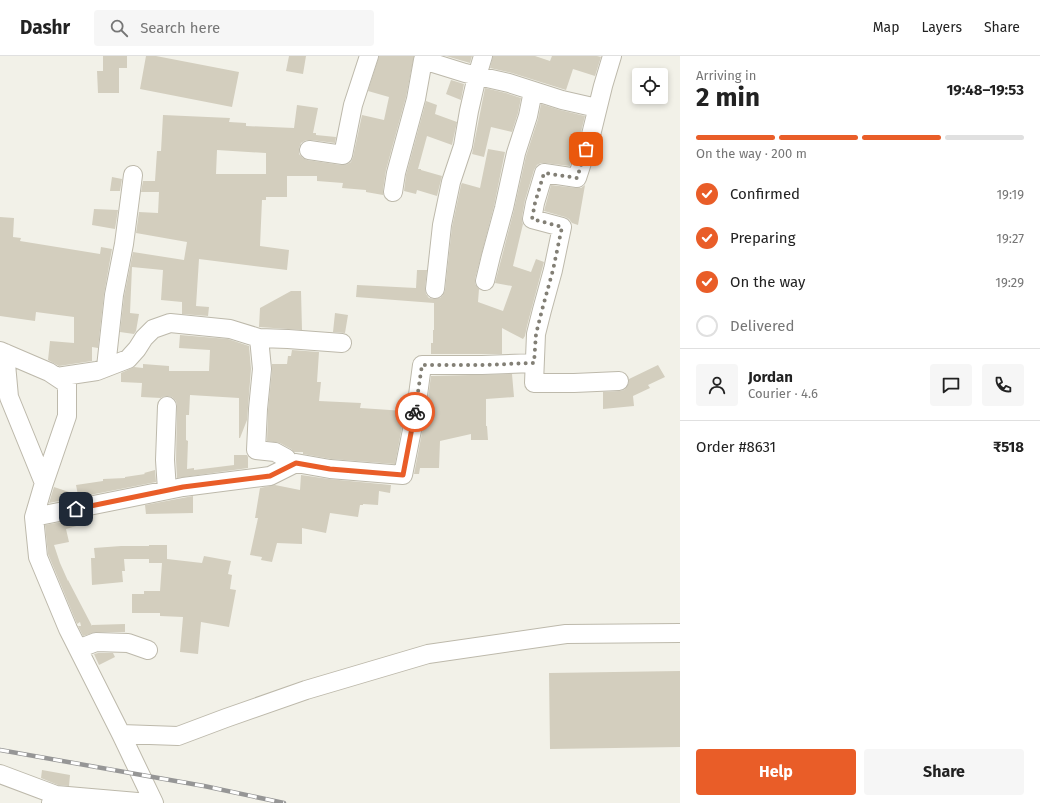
<!DOCTYPE html>
<html lang="en">
<head>
<meta charset="utf-8">
<style>
	:root { --surface:#fff; --page:#f6f6f6; --text:#222; --muted:#767676; --line:#e0e0e0; --accent:#e95d28 }
	body { margin:0; font-family:"Fira Sans",sans-serif; background:var(--page); color:var(--text); height:100vh; display:flex; flex-direction:column; font-size:15px; white-space:nowrap }
	* { box-sizing:border-box; margin:0 }
	p { font-size:13px; color:var(--muted) }
	.icon { flex:none; width:22px; height:22px; fill:none; stroke:currentColor; stroke-width:2; stroke-linecap:round; stroke-linejoin:round }
	.map { position:relative; flex:1; overflow:hidden }
	.details { display:flex; flex-direction:column; background:var(--surface); width:360px }
	.details>* { flex:none }
	.tools { position:absolute; left:632px; top:12px; display:grid; gap:8px }
	.tools a { display:grid; place-items:center; width:36px; height:36px; border-radius:4px; background:var(--surface); box-shadow:0 2px 6px #0003; font-size:20px }
	.pin { position:absolute; display:grid; place-items:center; width:34px; height:34px; color:#fff; margin:-17px; border-radius:8px; box-shadow:0 2px 6px #0006 }
	.courier { position:absolute; display:grid; place-items:center; width:40px; height:40px; margin:-20px; border:3px solid #e95d28; border-radius:50%; background:#fff; color:#222; box-shadow:0 1px 5px #0007 }
	.headline em { font-style:normal; font-weight:700 }
	.headline div { display:flex; flex-direction:column-reverse }
	.headline { display:flex; align-items:center; justify-content:space-between; height:68px; padding:0 16px }
	h1 { font-size:26px; font-weight:700; line-height:30px }
	.bar { display:grid; grid-template-columns:repeat(4,1fr); gap:6px 4px; align-content:center; height:48px; padding:0 16px }
	.bar i { height:5px; border-radius:3px; background:var(--line) }
	.bar .on { background:var(--accent) }
	.bar p { grid-column:span 4 }
	.line { display:flex; align-items:center; gap:10px; padding:0 16px; border-top:1px solid var(--line) }
	.line div { flex:1 }
	.round { display:grid; place-items:center; flex:none; width:42px; height:42px; border-radius:4px; background:var(--page) }
	ol { padding:0 16px; list-style:none }
	li { display:flex; align-items:center; gap:12px; height:44px }
	li p { margin-inline-start:auto }
	li .icon { padding:4px; border-radius:50%; background:var(--accent); color:#fff; stroke-width:4 }
	li:last-child { color:var(--muted) }
	li i { width:22px; height:22px; border:2px solid var(--line); border-radius:50% }
	.cta { display:flex; gap:8px; margin-top:auto; padding:8px 16px }
	.cta a { flex:1; height:46px; border-radius:4px; background:var(--accent); color:#fff; font-size:16px; font-weight:700; line-height:46px; text-align:center }
	.cta a+a { background:var(--page); color:var(--text) }
	header { display:flex; align-items:center; gap:24px; box-sizing:border-box; height:56px; padding:0 20px; background:var(--surface); border-bottom:1px solid var(--line) }
	header strong { font-size:19px }
	nav { display:flex; gap:22px; margin-inline-start:auto; font-size:14px }
	.search { width:280px; height:36px; background:var(--page); display:flex; align-items:center; gap:10px; box-sizing:border-box; padding:0 14px; border-radius:4px; color:var(--muted); font-size:15px }
	main { display:flex; flex:1; min-height:0 }
	.map>svg:first-child { display:block }
	.building { fill:#d3cebe; fill-rule:evenodd }
	.lines { fill:none; stroke-linecap:round; stroke-linejoin:round }
	.minor-casing { stroke:#bdb9ab; stroke-width:20 }
	.minor { stroke:#fff; stroke-width:18 }
	.rail-casing { stroke:#969696; stroke-width:4.5 }
	.rail { stroke:#fff; stroke-width:3; stroke-dasharray:9; stroke-linecap:butt }
	.done { stroke:#827f75; stroke-width:4; stroke-dasharray:0 7.2 }
	.route { stroke:#e95d28; stroke-width:5 }
</style>
</head>
<body>
<header>
<strong>Dashr</strong>
<div class="search"><svg class="icon" aria-label="search" viewBox="0 0 24 24"><circle cx="10" cy="10" r="6"/><path d="M15 15l6 6"/></svg>Search here</div>
<nav><a>Map</a><a>Layers</a><a>Share</a></nav>
</header>
<main>
<div class="map">
<svg width="680" height="747" viewBox="0 0 680 747">
	<rect width="100%" height="100%" fill="#f2f1e8"/>
	<path class="building" d="M 103,0 L 127,0 L 127,12 L 119,12 L 119,37 L 98,37 L 97,15 L 103,15 Z
		M 146,0 L 156,0 L 239,16 L 232,51 L 140,33 Z
		M 289,0 L 306,0 L 303,18 L 286,15 Z
		M 379,0 L 414,0 L 406,41 L 386,114 L 383,134 L 383,139 L 366,136 L 366,134 L 342,132 L 343,127 L 317,125 L 317,120 L 287,120 L 287,141 L 266,141 L 266,144 L 262,144 L 260,190 L 289,194 L 287,214 L 199,203 L 196,250 L 209,251 L 208,260 L 182,258 L 182,246 L 161,244 L 163,214 L 132,211 L 130,257 L 139,258 L 136,275 L 134,278 L 120,276 L 124,241 L 133,196 L 184,204 L 187,186 L 136,177 L 139,156 L 158,157 L 159,136 L 141,136 L 143,125 L 155,125 L 157,95 L 161,95 L 163,59 L 230,62 L 229,66 L 246,67 L 246,70 L 294,72 L 297,49 L 318,52 L 313,77 L 316,77 L 316,79 L 336,81 L 335,87 L 311,84 L 306,84 L 301,87 L 299,92 L 299,98 L 303,102 L 307,104 L 341,109 L 346,109 L 351,106 L 353,101 L 362,59 L 384,64 L 389,41 L 368,35 ZM 217,94 L 266,97 L 266,118 L 216,118 Z
		M 446,0 L 472,0 L 470,7 Z
		M 493,0 L 535,0 L 550,5 L 552,0 L 597,0 L 601,1 L 595,20 L 573,13 L 566,34 L 512,17 L 490,12 Z
		M 451,24 L 464,28 L 461,44 L 446,38 Z
		M 485,32 L 506,37 L 521,42 L 518,57 L 512,76 L 491,71 L 484,101 L 472,98 Z
		M 426,45 L 437,49 L 435,58 L 457,66 L 452,89 L 427,80 L 418,113 L 421,113 L 421,114 L 442,120 L 437,140 L 417,134 L 416,138 L 404,135 L 406,119 Z
		M 541,48 L 560,54 L 585,60 L 581,76 L 570,110 L 545,107 L 541,107 L 537,109 L 534,114 L 525,144 L 522,161 L 522,166 L 523,168 L 513,210 L 531,216 L 536,203 L 544,206 L 527,270 L 525,280 L 523,283 L 502,272 L 502,298 L 431,298 L 431,287 L 433,287 L 433,274 L 434,274 L 434,247 L 356,241 L 357,229 L 416,232 L 417,214 L 427,214 L 425,232 L 426,238 L 429,242 L 434,243 L 440,242 L 443,239 L 445,234 L 452,171 L 461,129 L 462,127 L 480,132 L 488,93 L 505,96 L 494,150 L 475,223 L 475,228 L 479,233 L 478,246 L 503,255 L 512,230 L 495,227 L 514,154 L 526,100 L 538,63 Z
		M 112,121 L 122,123 L 120,135 L 110,135 Z
		M 551,129 L 576,132 L 581,132 L 585,129 L 578,169 L 572,167 L 569,163 L 565,161 L 544,155 Z
		M 94,153 L 118,154 L 115,173 L 92,169 Z
		M 0,161 L 14,162 L 13,181 L 21,182 L 20,185 L 100,198 L 101,191 L 112,193 L 104,238 L 98,292 L 92,291 L 92,305 L 59,310 L 48,304 L 50,285 L 74,287 L 74,261 L 36,256 L 35,265 L 0,260 Z
		M 291,235 L 301,235 L 302,274 L 259,271 L 260,252 Z
		M 335,257 L 348,259 L 345,277 L 333,276 Z
		M 180,279 L 228,283 L 249,290 L 251,313 L 247,364 L 240,382 L 239,382 L 239,342 L 190,339 L 189,359 L 186,359 L 186,384 L 188,385 L 187,413 L 194,412 L 194,414 L 234,409 L 234,399 L 247,399 L 248,401 L 248,412 L 177,422 L 176,404 L 177,350 L 176,345 L 172,341 L 168,340 L 162,341 L 161,342 L 141,341 L 142,327 L 121,326 L 121,317 L 134,311 L 143,312 L 143,308 L 169,310 L 169,315 L 209,315 L 210,294 L 179,292 Z
		M 292,294 L 319,296 L 317,326 L 321,326 L 319,345 L 361,347 L 360,352 L 405,355 L 395,408 L 331,403 L 303,398 L 303,396 L 294,396 L 291,393 L 280,387 L 267,385 L 268,354 L 272,314 L 272,308 L 287,308 L 288,300 L 291,300 Z
		M 658,309 L 665,321 L 648,329 L 650,332 L 633,340 L 634,350 L 603,353 L 603,336 L 619,335 L 624,334 L 628,329 L 629,323 Z
		M 512,318 L 514,341 L 486,343 L 486,370 L 487,370 L 488,384 L 471,384 L 471,378 L 440,385 L 439,412 L 420,412 L 419,418 L 414,418 L 426,356 L 431,320 Z
		M 155,414 L 156,426 L 49,447 L 54,431 L 78,439 L 76,429 L 103,425 L 103,423 L 125,422 L 125,421 L 145,418 L 144,417 Z
		M 301,419 L 329,423 L 391,429 L 390,437 L 379,435 L 378,449 L 363,448 L 363,449 L 360,449 L 358,461 L 330,457 L 326,477 L 302,472 L 302,488 L 277,487 L 272,506 L 261,504 L 262,501 L 250,499 L 258,462 L 255,462 L 260,432 L 275,429 L 300,434 Z
		M 193,440 L 193,457 L 146,458 L 145,449 Z
		M 78,463 L 80,469 L 66,473 L 69,486 L 54,489 L 60,507 L 68,525 L 68,524 L 92,570 L 92,569 L 125,568 L 125,576 L 96,576 L 83,580 L 78,570 L 81,570 L 80,566 L 77,568 L 48,498 L 45,469 Z
		M 149,489 L 167,489 L 167,503 L 202,507 L 204,500 L 231,505 L 228,518 L 232,519 L 230,533 L 236,534 L 229,571 L 201,566 L 198,598 L 180,596 L 183,561 L 160,560 L 160,557 L 132,557 L 132,538 L 144,538 L 144,535 L 160,535 L 162,507 L 149,507 L 149,503 L 124,503 L 125,515 L 122,515 L 123,526 L 92,529 L 91,502 L 95,502 L 94,492 L 121,490 L 149,490 Z
		M 98,597 L 113,597 L 115,601 L 99,609 L 94,598 Z
		M 680,615 L 680,691 L 550,693 L 549,617 Z
		M 42,714 L 70,719 L 69,730 L 58,729 L 41,722 Z"/>
	<g class="lines">
		<g class="minor-casing">
			<path id="minor" d="M 612,0 L 603,30 L 591,79 L 577,122 L 544,117 L 535,147 L 532,163 L 562,171 L 553,214 L 542,254 L 536,278 L 534,327 L 574,327 L 619,325
				M 309,94 L 343,99 L 353,49 L 369,0
				M 393,136 L 396,117 L 416,43 L 423,4 L 465,17 L 509,27 L 562,44 L 597,52
				M 485,225 L 491,200 L 504,152 L 516,97 L 528,60 L 533,35
				M 435,233 L 442,169 L 451,126 L 463,90 L 469,55 L 477,20 L 483,0
				M 0,295 L 49,316 L 67,328 L 67,360 L 44,427 L 34,461 L 38,501 L 68,573 L 121,678 L 154,747
				M 0,301 L 5,297 L 9,341 L 44,427
				M 106,311 L 114,239 L 124,188 L 133,119
				M 57,321 L 97,315 L 128,303 L 137,293 L 144,282 L 153,273 L 170,267 L 230,273 L 259,282
				M 167,350 L 165,404 L 167,434
				M 285,412 L 286,402 L 275,396 L 256,394 L 258,353 L 262,313 L 259,282 L 288,283 L 342,287
				M 34,461 L 183,431 L 270,420 L 296,407 L 330,413 L 403,419 L 416,354 L 422,309 L 482,309 L 534,307
				M 78,593 L 96,586 L 128,587 L 148,594
				M 121,678 L 178,680 L 226,662 L 306,634 L 428,598 L 566,578 L 680,577
				M 0,718 L 56,739
				M 51,747 L 56,739 L 149,747"/>
		</g>
		<use href="#minor" class="minor"/>
		<g class="rail-casing">
			<path id="rail" d="M 0,694 L 204,730 L 284,747"/>
		</g>
		<use href="#rail" class="rail"/>
	</g>
	<g class="lines">
		<path class="done" d="M 415,356 L 422,309 L 482,309 L 534,307 L 536,278 L 542,254 L 553,214 L 562,171 L 532,163 L 535,147 L 544,117 L 577,122 L 586,93"/>
		<path class="route" d="M 76,453 L 183,431 L 270,420 L 296,407 L 330,413 L 403,419 L 415,356"/>
	</g>
</svg>
<div class="tools">
<a><svg class="icon" aria-label="locate" viewBox="0 0 24 24"><circle cx="12" cy="12" r="6"/><path d="M12 2v4M12 18v4M2 12h4M18 12h4"/></svg></a>
</div>
<div class="pin" style="left:586px;top:93px;background:#ea580c"><svg class="icon" aria-label="bag" viewBox="0 0 24 24"><path d="M5 8h14l-1 12H6zM9 8a3 3 0 0 1 6 0"/></svg></div>
<div class="pin" style="left:76px;top:453px;background:#1f2937"><svg class="icon" aria-label="home" viewBox="0 0 24 24"><path d="M3 11l9-7 9 7M6 9v11h12V9"/></svg></div>
<div class="courier" style="left:415px;top:356px"><svg class="icon" aria-label="bike" viewBox="0 0 24 24"><circle cx="6" cy="16" r="4"/><circle cx="18" cy="16" r="4"/><path d="M6 16l4-8h5l3 8M10 8l3 8H6M13 5h3"/></svg></div>
</div>
<section class="details">
<div class="headline"><div><h1>2 min</h1><p>Arriving in</p></div><em>19:48–19:53</em></div>
<div class="bar"><i class="on"></i><i class="on"></i><i class="on"></i><i></i><p>On the way · 200 m</p></div>
<ol>
<li><svg class="icon" aria-label="check" viewBox="0 0 24 24"><path d="M5 12l5 5 9-10"/></svg>Confirmed<p>19:19</p></li>
<li><svg class="icon" aria-label="check" viewBox="0 0 24 24"><path d="M5 12l5 5 9-10"/></svg>Preparing<p>19:27</p></li>
<li><svg class="icon" aria-label="check" viewBox="0 0 24 24"><path d="M5 12l5 5 9-10"/></svg>On the way<p>19:29</p></li>
<li><i></i>Delivered</li>
</ol>
<div class="line" style="height:72px"><a class="round"><svg class="icon" aria-label="person" viewBox="0 0 24 24"><circle cx="12" cy="8" r="4"/><path d="M4 21q1-7 8-7t8 7"/></svg></a><div><b>Jordan</b><p>Courier · 4.6</p></div><a class="round"><svg class="icon" aria-label="chat" viewBox="0 0 24 24"><path d="M4 5h16v11H9l-5 4z"/></svg></a><a class="round"><svg class="icon" aria-label="phone" viewBox="0 0 24 24"><path d="M5 4h4l2 5-3 2q2 4 5 5l2-3 5 2v4C11 20 4 13 5 4z"/></svg></a></div>
<div class="line" style="height:52px"><div>Order #8631</div><b>₹518</b></div>
<div class="cta"><a>Help</a><a>Share</a></div>
</section>
</main>
</body>
</html>
